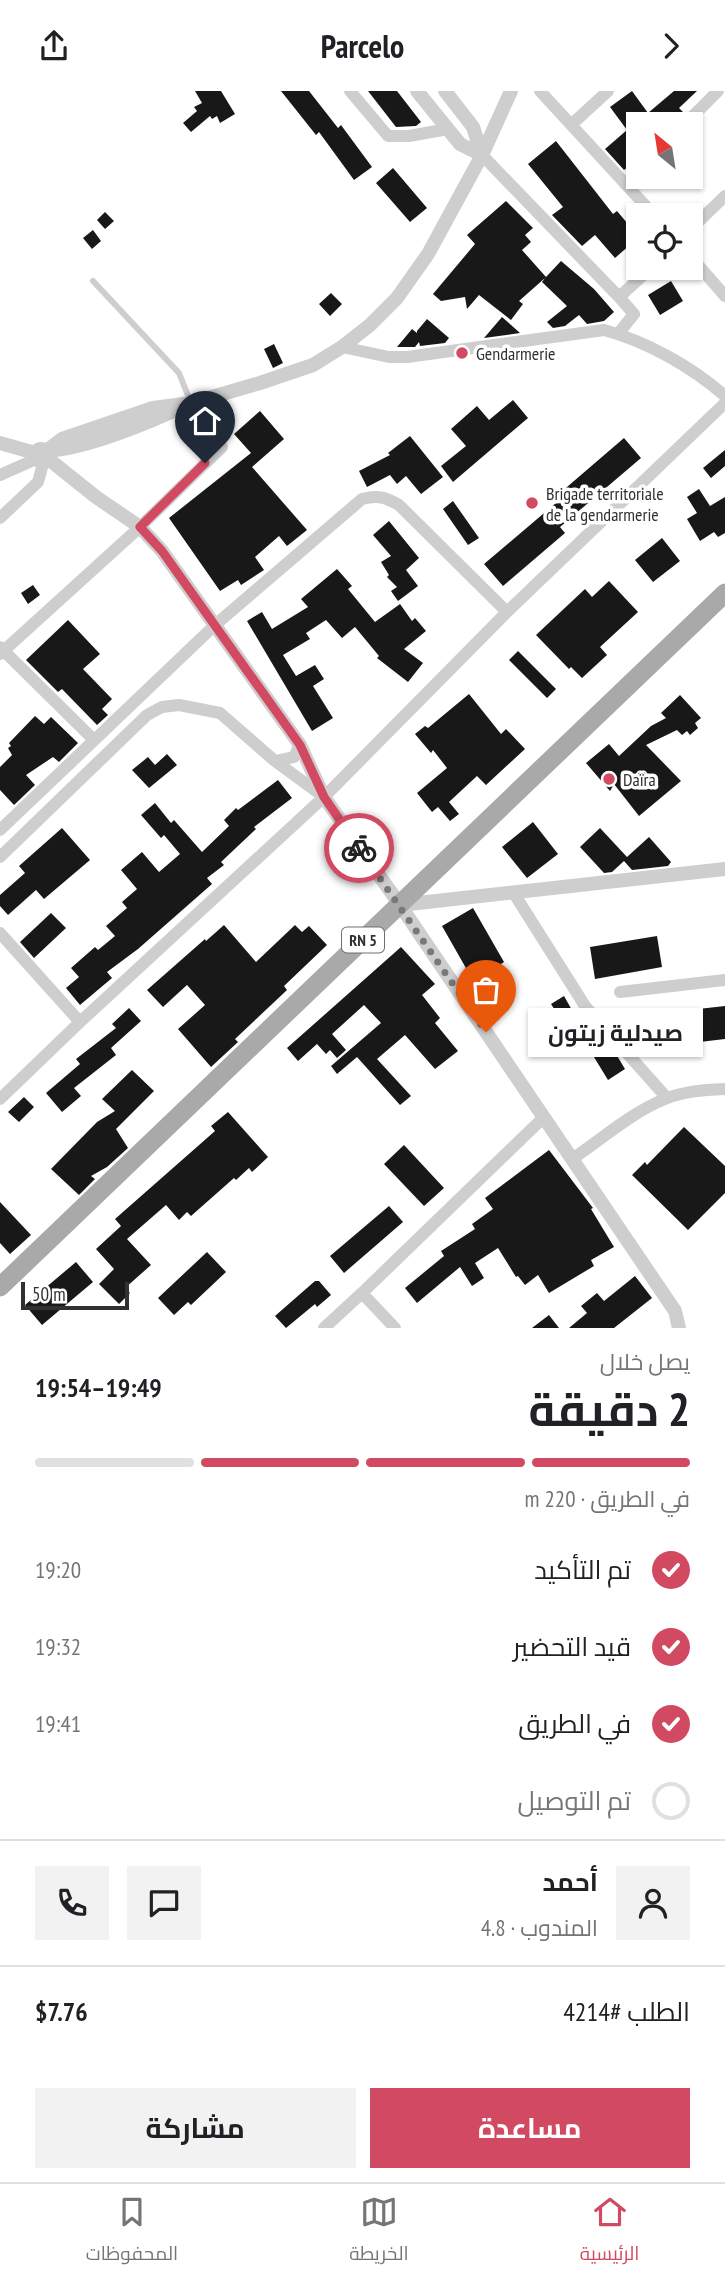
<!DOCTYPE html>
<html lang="ar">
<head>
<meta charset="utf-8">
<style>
	:root { --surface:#fff; --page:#f2f2f2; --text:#202124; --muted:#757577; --line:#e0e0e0; --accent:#d24a61 }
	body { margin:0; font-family:"PT Sans Narrow",Cairo,sans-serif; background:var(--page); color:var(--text); direction:rtl; height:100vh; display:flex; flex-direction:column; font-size:26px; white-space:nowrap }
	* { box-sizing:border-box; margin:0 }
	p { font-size:23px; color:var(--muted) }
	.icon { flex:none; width:38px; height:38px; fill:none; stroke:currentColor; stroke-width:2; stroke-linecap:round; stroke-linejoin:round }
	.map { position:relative; height:1237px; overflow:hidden; direction:ltr }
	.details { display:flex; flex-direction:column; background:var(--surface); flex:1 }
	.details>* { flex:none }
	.needle { width:46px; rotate:330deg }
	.controls { position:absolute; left:626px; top:21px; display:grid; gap:14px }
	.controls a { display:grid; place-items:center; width:77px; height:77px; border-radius:0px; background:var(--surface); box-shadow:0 2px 5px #0004; font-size:35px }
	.scale { position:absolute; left:21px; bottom:18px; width:108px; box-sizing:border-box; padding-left:7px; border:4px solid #313131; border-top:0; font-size:19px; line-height:24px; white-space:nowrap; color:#313131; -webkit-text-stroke:5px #fff; paint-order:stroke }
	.pin { position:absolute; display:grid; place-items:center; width:60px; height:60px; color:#fff; margin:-72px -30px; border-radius:50% 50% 50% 0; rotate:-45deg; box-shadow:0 0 7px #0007 }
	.pin .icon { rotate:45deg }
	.courier { position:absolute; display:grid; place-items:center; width:70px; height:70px; margin:-35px; border:5px solid #d24a61; border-radius:50%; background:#fff; color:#222; box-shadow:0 2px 9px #0007 }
	.bubble { position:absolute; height:49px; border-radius:0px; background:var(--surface); box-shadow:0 2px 5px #0004; font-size:23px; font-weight:700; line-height:49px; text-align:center; direction:rtl }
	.head em { font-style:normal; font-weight:700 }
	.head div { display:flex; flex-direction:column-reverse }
	.head { display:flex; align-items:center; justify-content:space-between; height:119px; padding:0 35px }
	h1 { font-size:46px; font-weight:700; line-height:52px }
	.bar { display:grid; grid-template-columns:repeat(4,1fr); gap:10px 7px; align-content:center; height:84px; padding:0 35px }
	.bar i { height:9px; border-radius:5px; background:var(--line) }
	.bar .on { background:var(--accent) }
	.bar p { grid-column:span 4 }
	.line { display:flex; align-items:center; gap:18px; padding:0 35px; border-top:2px solid var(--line) }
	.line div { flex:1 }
	.round { display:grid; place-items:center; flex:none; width:74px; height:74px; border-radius:0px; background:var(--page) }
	ol { padding:0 35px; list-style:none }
	li { display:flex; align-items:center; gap:21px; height:77px }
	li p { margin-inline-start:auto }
	li .icon { padding:7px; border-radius:50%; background:var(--accent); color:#fff; stroke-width:4 }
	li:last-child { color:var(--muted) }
	li i { width:38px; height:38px; border:4px solid var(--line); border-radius:50% }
	.primary-button { display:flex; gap:14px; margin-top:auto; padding:14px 35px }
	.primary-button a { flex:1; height:80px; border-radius:0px; background:var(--accent); color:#fff; font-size:28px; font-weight:700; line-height:80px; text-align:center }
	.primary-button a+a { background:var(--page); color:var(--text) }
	header { display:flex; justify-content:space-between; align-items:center; height:91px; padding:0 35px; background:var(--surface); font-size:32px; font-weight:700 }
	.dock { display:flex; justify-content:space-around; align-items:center; height:98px; border-top:2px solid var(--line); background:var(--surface); font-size:19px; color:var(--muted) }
	.dock a { display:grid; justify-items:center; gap:4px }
	.dock .on { color:var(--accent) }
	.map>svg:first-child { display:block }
	.building { fill:#181818 }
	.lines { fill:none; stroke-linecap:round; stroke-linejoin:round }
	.service { stroke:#cecece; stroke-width:6 }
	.minor { stroke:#cecece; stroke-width:12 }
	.tertiary { stroke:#cecece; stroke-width:14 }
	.primary { stroke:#a9a9a9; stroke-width:19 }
	.done { stroke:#797979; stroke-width:7; stroke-dasharray:0 12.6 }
	.route { stroke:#d24a61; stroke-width:9 }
	.poi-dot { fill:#d24a61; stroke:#fff; stroke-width:2.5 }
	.labels { text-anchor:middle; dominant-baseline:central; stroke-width:7; stroke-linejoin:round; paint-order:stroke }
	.shield { fill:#fff; stroke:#6f6f6f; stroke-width:2 }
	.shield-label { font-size:16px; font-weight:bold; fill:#313131 }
	.poi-label { font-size:18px; fill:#313131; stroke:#fff; text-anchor:start }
</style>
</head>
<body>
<header><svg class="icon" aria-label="forward" viewBox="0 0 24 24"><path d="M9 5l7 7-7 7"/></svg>Parcelo<svg class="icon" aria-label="share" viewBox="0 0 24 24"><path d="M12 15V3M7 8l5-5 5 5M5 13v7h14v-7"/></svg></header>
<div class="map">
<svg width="725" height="1237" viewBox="0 0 725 1237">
	<rect width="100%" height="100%" fill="#fff"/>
	<path class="building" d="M 195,0 L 221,0 L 235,23 L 220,32 L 217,25 L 212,28 L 210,25 L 191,41 L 183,32 L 197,20 L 194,16 L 202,12 Z
		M 281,0 L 309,0 L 338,37 L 341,34 L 372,76 L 354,89 L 319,41 L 316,44 Z
		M 368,0 L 397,0 L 421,31 L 416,35 L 396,36 Z
		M 632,0 L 648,22 L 674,0 L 697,0 L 679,17 L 684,22 L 673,33 L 639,33 L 639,67 L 624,79 L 605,58 L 627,39 L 610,16 Z
		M 556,50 L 613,123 L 617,120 L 639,146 L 615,167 L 595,144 L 582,155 L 552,124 L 563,116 L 528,73 Z
		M 393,77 L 427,117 L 410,131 L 376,92 Z
		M 506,110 L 533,137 L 525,144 L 531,151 L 522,159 L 546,186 L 561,170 L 594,198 L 614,221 L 604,230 L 587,233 L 579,224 L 565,235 L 553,237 L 547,231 L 567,215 L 542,191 L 545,187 L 519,210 L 523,213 L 511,229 L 479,204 L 467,218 L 465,206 L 441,210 L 433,203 L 475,153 L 467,144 Z
		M 105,121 L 114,130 L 105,138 L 97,129 Z
		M 93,139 L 101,150 L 92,158 L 83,147 Z
		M 671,190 L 683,210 L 660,224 L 648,204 Z
		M 331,202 L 342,213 L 330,225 L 319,213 Z
		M 502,226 L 520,242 L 484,247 Z
		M 427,228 L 449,247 L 445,252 L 420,255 L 419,251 L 415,256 L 397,256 L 412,238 L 417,242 L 417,240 Z
		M 274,253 L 283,272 L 273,277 L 264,258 Z
		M 513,309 L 528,327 L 453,391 L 441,375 L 466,355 L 451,338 L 477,315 L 489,329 Z
		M 260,320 L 284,348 L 252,376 L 307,439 L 287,455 L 279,445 L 255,466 L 264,479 L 241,494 L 238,489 L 220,500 L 169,427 L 251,362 L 234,343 Z
		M 214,329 L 227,346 L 216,349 L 200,365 L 187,348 Z
		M 410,345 L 443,386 L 421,403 L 406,385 L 397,393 L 390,384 L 367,396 L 359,380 L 390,364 L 388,362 Z
		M 624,347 L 641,367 L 560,436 L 565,442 L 503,495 L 484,473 L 563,406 L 560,402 Z
		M 725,359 L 725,375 L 711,387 L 703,377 Z
		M 699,398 L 710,415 L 725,406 L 725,442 L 718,446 L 714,441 L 700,450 L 687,428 L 697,422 L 687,406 Z
		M 453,410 L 479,447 L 468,454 L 443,418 Z
		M 389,430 L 419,467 L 406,479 L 418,495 L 398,510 L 391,500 L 397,496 L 387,486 L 389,484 L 381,471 L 391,465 L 373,444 Z
		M 662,447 L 680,470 L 653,491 L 635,469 Z
		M 337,478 L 352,495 L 348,498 L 375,531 L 400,513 L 412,530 L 415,527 L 426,540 L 404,558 L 423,572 L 408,591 L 377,567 L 379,565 L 355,536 L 342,547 L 326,529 L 306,542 L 310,548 L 283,564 L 296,585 L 315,574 L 324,588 L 313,595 L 333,627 L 312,640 L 247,530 L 262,521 L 272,538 L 308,516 L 301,508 Z
		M 609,490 L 638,521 L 600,556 L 607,564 L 582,587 L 571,576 L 569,578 L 536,544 L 585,498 L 592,506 Z
		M 33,494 L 40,504 L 28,513 L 21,502 Z
		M 68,529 L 100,563 L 83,578 L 112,608 L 102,618 L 108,624 L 97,634 L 62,598 L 58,601 L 26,569 Z
		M 518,560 L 556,598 L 547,607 L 509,569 Z
		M 469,603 L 501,643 L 506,638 L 525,658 L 486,694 L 477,685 L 449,711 L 459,723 L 450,730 L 438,716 L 432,721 L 417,702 L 447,677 L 433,659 L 431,662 L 415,643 L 425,635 L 428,637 Z
		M 680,604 L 701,627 L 695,632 L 698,637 L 690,644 L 687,640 L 682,644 L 677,639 L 646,654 L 681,690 L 639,725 L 614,693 L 610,700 L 586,672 L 609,653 L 619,665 L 651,635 L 666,627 L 661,622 Z
		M 35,625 L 44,633 L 51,626 L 78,652 L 59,671 L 53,666 L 26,684 L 35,694 L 14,714 L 0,699 L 0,676 L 12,664 L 8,657 L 11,655 L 9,652 Z
		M 167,663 L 177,674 L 149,697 L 132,679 L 148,666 L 155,674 Z
		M 278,689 L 292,707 L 254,736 L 256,738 L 221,771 L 224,774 L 207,787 L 212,793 L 138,858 L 107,881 L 112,887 L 80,914 L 66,897 L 79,886 L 71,877 L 95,856 L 98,859 L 115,845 L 106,835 L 127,817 L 122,811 L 137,798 L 121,779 L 142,761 L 159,781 L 180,763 L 164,744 L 161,747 L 141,724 L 155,712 L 171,732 L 174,729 L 202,761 L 229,735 L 224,729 L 236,717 L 238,719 Z
		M 533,731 L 558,763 L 527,787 L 502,756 Z
		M 62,737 L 90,769 L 44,808 L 36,799 L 8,824 L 0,815 L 0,804 L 25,782 L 19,775 Z
		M 600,737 L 627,766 L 649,746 L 671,771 L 668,775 L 632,779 L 624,770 L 612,781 L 604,782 L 580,756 Z
		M 473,817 L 504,871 L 498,875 L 505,886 L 479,900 L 442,835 Z
		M 51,822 L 66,837 L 34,867 L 20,851 Z
		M 224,834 L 256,871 L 295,834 L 302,841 L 309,835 L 327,854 L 284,895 L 287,899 L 235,948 L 238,951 L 211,976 L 178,938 L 205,914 L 187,894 L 163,916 L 147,899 L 205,848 L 206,850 Z
		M 657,845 L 662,876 L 595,888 L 590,856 Z
		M 401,856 L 435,893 L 422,904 L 440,927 L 435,932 L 458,960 L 435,978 L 405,944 L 377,968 L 411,1005 L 400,1014 L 357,966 L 337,983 L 331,975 L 381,932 L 364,914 L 332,943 L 346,959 L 337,967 L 330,959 L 326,963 L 317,953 L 298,970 L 287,957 Z
		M 564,905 L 577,928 L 565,935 L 551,913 Z
		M 725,915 L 725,948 L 674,954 L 671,921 Z
		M 129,917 L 141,930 L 111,957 L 116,964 L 74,997 L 81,1005 L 62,1021 L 46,1002 L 80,973 L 76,968 L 116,937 L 112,933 Z
		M 600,945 L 616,963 L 625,978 L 608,989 L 586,953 Z
		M 132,979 L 154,1000 L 116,1038 L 128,1057 L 107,1076 L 91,1085 L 95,1088 L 79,1104 L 51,1078 L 97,1031 L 115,1020 L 102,1008 Z
		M 24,1006 L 34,1016 L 19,1031 L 8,1021 Z
		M 228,1021 L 268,1066 L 252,1081 L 249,1077 L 236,1089 L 234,1087 L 191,1125 L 187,1121 L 179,1129 L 166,1114 L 127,1148 L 151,1174 L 125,1197 L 130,1202 L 119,1213 L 99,1193 L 114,1178 L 96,1158 L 121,1135 L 115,1128 L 215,1040 L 211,1035 Z
		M 684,1036 L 725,1075 L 725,1102 L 688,1139 L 632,1084 L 645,1071 L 647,1074 Z
		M 404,1054 L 444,1097 L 424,1115 L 384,1073 Z
		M 549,1059 L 593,1117 L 591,1118 L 614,1156 L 591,1169 L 594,1175 L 549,1202 L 538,1184 L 525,1194 L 518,1185 L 516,1186 L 498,1157 L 475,1172 L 484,1187 L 472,1195 L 460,1176 L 417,1212 L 405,1197 L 444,1165 L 441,1160 L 475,1138 L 472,1133 L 493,1118 L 485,1107 Z
		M 0,1111 L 31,1144 L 10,1163 L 0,1152 Z
		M 389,1115 L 403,1131 L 344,1182 L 330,1165 Z
		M 207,1161 L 226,1181 L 191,1214 L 188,1211 L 174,1224 L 158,1207 Z
		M 76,1171 L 93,1191 L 42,1234 L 25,1214 Z
		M 635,1185 L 652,1207 L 614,1237 L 569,1237 L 587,1222 L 581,1215 L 597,1202 L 604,1210 Z
		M 315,1190 L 319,1190 L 331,1204 L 317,1216 L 315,1213 L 286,1237 L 275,1225 Z
		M 549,1224 L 559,1237 L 532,1237 Z"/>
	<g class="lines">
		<path class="service" d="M 93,190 L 179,282 L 191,312"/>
		<path class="minor" d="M 350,0 L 388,45 L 409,45 L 448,38
			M 540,0 L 654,124
			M 685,33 L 718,0
			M 571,34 L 608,0
			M 482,64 L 619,206
			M 625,93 L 639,79
			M 691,138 L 725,105
			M 691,166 L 725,205
			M 618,243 L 634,223 L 619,206 L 651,177
			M 342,256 L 389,266 L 407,266 L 604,239 C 646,250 692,276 725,305
			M 0,384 L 36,368
			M 0,427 L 38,391 L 44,369
			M 0,556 L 94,649
			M 0,563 L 140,436 L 222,356
			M 275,670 L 294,666 L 300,654
			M 0,739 L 215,534 L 362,408 C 378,404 385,406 399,414 L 507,521
			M 0,766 L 147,624 L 162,616 L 179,614 L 220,622 L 275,670 L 324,706
			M 513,801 L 585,915 L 667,1007
			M 0,842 L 80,931
			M 620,901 L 725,889
			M 0,1008 L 80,931 L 324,706 L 507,521 L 725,312
			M 572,1068 C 602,1048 632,1021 665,1008 C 684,1000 705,999 725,998
			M 362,1202 L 544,1026
			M 324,1237 L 362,1202 L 395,1237"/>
		<path class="tertiary" d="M 417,0 L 460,53 L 482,64
			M 445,0 L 473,36 L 482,64
			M 191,312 C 153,330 87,358 46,360 L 62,348 L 153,317 L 191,312 L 260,292 L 313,274 L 342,256 L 370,234 L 397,207 L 428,163 L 482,64 L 511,0
			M 0,352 L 35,362
			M35 364a6 6 0 1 1 12 0a6 6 0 1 1-12 0Z
			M 46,366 L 96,406 L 140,436 L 162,460 L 300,654 L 324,706 L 400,814 L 675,1220 L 679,1237
			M 400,814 L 725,778"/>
		<path class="primary" d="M 0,1196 L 725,502"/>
	</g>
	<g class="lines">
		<path class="done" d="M 359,757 L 486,941"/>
		<path class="route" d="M 205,372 L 140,436 L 162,460 L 300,654 L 324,706 L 359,757"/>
	</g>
	<g class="poi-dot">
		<circle cx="462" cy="262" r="7"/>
		<circle cx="532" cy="412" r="7"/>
		<circle cx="609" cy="688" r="7"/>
	</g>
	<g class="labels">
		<rect class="shield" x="342" y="836.5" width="42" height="25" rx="5"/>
		<g class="shield-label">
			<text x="363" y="849">RN 5</text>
		</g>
		<g class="poi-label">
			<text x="476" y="262">Gendarmerie</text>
			<text x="546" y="402">Brigade territoriale<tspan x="546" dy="21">de la gendarmerie</tspan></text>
			<text x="623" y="688">Daïra</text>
		</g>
	</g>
</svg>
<div class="controls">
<a><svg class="needle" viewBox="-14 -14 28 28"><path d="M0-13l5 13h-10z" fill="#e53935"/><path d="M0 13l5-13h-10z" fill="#757577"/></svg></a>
<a><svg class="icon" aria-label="locate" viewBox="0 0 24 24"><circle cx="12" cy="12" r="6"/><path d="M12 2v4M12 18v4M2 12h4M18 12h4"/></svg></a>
</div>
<div class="scale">50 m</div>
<div class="pin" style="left:486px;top:941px;background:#ea580c"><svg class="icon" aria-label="bag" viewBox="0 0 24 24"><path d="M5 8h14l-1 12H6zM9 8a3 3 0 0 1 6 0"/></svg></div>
<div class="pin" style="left:205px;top:372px;background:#1f2937"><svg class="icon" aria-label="home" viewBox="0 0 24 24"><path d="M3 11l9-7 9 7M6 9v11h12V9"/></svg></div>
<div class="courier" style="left:359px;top:757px"><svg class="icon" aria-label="bike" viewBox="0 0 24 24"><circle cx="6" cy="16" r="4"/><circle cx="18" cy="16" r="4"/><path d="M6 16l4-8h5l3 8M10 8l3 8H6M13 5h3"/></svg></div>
<div class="bubble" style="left:528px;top:917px;width:175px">صيدلية زيتون</div>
</div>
<section class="details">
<div class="head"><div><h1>2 دقيقة</h1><p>يصل خلال</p></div><em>19:49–19:54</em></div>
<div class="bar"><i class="on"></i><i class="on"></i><i class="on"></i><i></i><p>في الطريق · 220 m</p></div>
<ol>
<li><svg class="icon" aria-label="check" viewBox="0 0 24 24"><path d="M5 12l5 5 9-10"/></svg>تم التأكيد<p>19:20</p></li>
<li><svg class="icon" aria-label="check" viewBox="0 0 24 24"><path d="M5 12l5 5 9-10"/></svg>قيد التحضير<p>19:32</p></li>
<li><svg class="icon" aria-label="check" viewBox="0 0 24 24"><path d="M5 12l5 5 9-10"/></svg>في الطريق<p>19:41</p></li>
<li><i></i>تم التوصيل</li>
</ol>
<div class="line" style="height:126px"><a class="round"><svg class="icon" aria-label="person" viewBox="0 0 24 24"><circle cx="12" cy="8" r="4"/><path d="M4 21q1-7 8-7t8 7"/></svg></a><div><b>أحمد</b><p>المندوب · 4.8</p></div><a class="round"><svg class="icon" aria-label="chat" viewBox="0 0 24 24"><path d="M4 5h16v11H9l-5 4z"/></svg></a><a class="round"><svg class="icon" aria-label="phone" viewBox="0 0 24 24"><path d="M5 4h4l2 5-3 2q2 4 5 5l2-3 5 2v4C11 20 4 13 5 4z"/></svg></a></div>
<div class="line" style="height:91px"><div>الطلب #4214</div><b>$7.76</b></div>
<div class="primary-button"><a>مساعدة</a><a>مشاركة</a></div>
</section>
<nav class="dock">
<a class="on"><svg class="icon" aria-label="home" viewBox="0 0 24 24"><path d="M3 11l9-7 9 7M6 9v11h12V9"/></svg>الرئيسية</a>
<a><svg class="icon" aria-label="map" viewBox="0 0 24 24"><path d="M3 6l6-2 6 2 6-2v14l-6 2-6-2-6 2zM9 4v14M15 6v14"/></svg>الخريطة</a>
<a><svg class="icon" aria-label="saved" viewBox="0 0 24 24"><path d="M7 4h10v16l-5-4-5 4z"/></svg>المحفوظات</a>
</nav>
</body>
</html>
